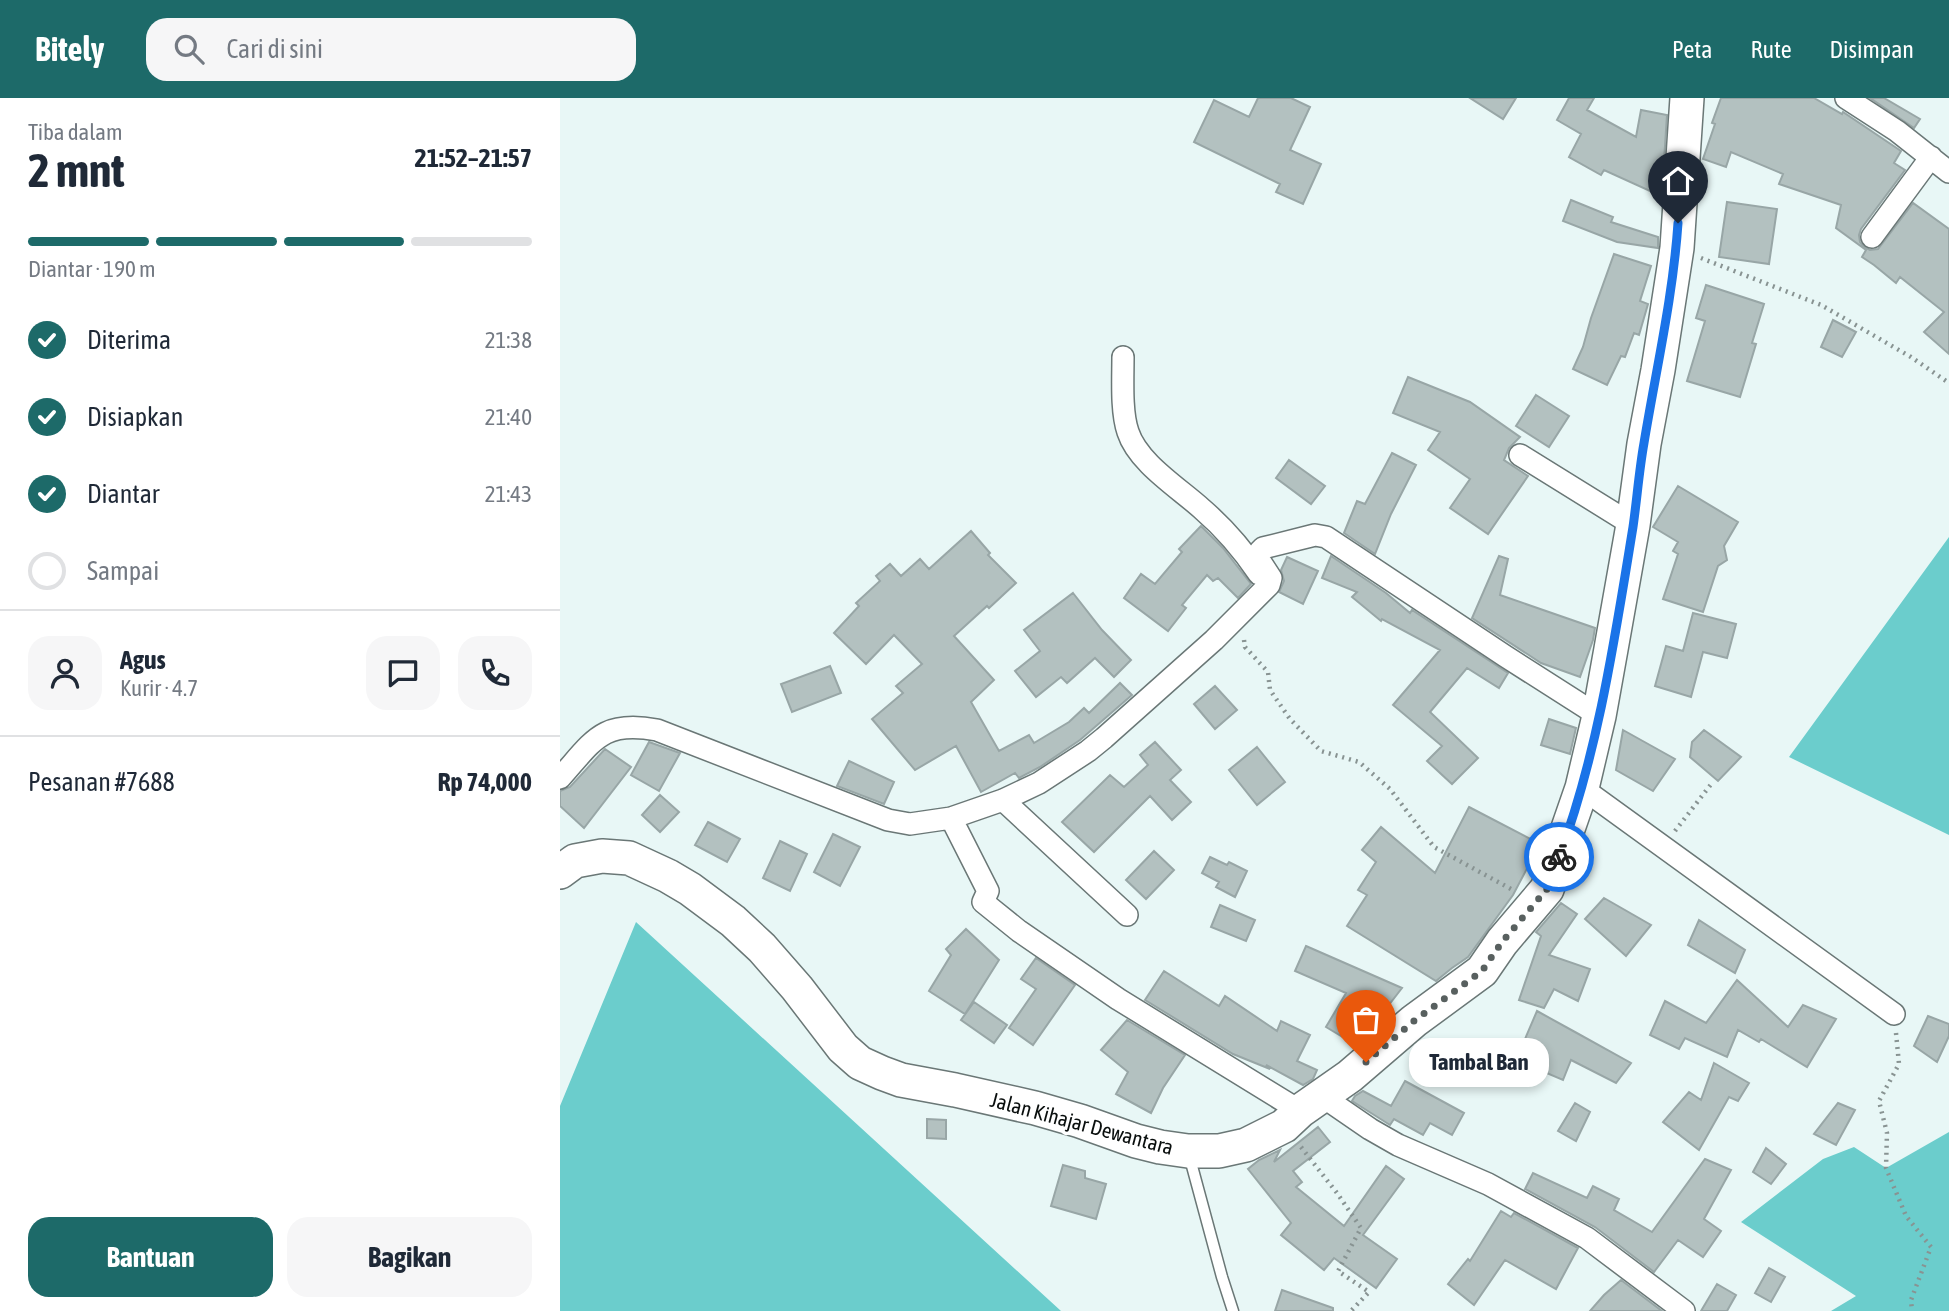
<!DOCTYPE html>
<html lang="id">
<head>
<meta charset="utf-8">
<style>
	:root { --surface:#fff; --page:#f6f6f7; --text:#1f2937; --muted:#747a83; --line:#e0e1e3; --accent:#1d6a69 }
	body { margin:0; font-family:"Asap Condensed",sans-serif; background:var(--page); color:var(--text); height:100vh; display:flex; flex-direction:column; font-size:26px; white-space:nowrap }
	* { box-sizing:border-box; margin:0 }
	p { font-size:23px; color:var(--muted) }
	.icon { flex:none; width:38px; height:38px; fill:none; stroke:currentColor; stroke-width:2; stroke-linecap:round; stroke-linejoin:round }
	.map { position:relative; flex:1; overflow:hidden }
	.panel { display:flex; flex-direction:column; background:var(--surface); width:560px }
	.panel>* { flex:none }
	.pin { position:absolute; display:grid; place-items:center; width:60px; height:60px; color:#fff; margin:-72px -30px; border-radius:50% 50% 50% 0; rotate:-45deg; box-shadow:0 0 7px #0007 }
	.pin .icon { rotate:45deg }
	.courier { position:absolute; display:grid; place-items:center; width:70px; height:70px; margin:-35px; border:5px solid #1a73e8; border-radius:50%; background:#fff; color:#222; box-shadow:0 2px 9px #0007 }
	.bubble { position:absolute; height:49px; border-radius:21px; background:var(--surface); box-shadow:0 4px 10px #0003; font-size:23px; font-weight:700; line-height:49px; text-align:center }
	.headline em { font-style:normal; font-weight:700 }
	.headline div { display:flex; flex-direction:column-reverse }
	.headline { display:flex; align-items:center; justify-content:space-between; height:119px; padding:0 28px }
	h1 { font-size:46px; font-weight:700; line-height:52px }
	.bar { display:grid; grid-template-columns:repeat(4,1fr); gap:10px 7px; align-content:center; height:84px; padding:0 28px }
	.bar i { height:9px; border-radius:5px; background:var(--line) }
	.bar .on { background:var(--accent) }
	.bar p { grid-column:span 4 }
	.line { display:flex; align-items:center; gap:18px; padding:0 28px; border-top:2px solid var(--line) }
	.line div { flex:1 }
	.round { display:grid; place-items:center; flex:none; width:74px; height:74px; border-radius:21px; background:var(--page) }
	ol { padding:0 28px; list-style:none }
	li { display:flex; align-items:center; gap:21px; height:77px }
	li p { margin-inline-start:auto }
	li .icon { padding:7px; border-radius:50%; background:var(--accent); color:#fff; stroke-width:4 }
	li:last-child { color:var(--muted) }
	li i { width:38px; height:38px; border:4px solid var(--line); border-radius:50% }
	.cta { display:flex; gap:14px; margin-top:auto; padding:14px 28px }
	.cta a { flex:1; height:80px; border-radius:21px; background:var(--accent); color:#fff; font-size:28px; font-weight:700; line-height:80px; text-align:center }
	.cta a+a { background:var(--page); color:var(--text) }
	header { display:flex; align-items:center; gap:42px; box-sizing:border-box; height:98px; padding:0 35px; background:var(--accent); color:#fff }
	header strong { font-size:33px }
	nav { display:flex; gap:38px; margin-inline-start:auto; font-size:24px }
	.search { width:490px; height:63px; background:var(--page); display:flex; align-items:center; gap:18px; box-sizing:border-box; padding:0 24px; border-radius:21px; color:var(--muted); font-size:26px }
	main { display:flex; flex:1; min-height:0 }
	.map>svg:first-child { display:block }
	.forest { fill:#6bcdcc }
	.building { fill:#b3c1c0; stroke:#98a6a6; stroke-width:2 }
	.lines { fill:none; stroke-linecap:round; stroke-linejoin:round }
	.lane-casing { stroke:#6a7776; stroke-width:13 }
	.street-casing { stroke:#6a7776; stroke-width:24 }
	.primary-casing { stroke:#6a7776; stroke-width:36 }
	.path { stroke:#889392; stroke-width:4.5; stroke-dasharray:2 5; stroke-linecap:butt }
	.lane { stroke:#fff; stroke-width:10 }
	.street { stroke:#fff; stroke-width:21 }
	.primary { stroke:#fff; stroke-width:33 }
	.done { stroke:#58605f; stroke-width:7; stroke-dasharray:0 12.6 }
	.route { stroke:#1a73e8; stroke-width:9 }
	.labels { text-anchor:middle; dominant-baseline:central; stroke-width:7; stroke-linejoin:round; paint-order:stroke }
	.street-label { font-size:21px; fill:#0a0f0e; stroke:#fff }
</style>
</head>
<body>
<header>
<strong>Bitely</strong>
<div class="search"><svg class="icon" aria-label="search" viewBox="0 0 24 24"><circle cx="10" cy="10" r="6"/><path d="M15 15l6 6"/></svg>Cari di sini</div>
<nav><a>Peta</a><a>Rute</a><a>Disimpan</a></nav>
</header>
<main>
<section class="panel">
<div class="headline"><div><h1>2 mnt</h1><p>Tiba dalam</p></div><em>21:52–21:57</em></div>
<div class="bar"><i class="on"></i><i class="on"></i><i class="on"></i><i></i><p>Diantar · 190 m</p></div>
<ol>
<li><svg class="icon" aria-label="check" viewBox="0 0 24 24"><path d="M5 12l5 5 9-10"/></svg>Diterima<p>21:38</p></li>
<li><svg class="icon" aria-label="check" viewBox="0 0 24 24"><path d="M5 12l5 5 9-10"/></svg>Disiapkan<p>21:40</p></li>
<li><svg class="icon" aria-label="check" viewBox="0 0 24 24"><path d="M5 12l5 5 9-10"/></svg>Diantar<p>21:43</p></li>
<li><i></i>Sampai</li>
</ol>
<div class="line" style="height:126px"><a class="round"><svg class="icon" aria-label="person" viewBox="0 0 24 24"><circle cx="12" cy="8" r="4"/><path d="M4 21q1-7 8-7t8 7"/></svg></a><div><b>Agus</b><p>Kurir · 4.7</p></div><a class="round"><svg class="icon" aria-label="chat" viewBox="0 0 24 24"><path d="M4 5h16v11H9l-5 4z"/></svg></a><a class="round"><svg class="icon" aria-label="phone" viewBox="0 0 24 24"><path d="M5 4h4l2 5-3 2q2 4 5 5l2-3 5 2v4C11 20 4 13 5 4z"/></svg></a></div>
<div class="line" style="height:91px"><div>Pesanan #7688</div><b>Rp 74,000</b></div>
<div class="cta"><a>Bantuan</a><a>Bagikan</a></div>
</section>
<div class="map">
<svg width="1389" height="1213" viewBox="0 0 1389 1213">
	<rect width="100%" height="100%" fill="#e8f7f6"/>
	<path class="forest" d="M 1389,439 L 1389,737 L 1229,659 Z
		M 76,824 L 501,1213 L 0,1213 L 0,1008 Z
		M 1389,1034 L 1389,1213 L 1271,1213 L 1296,1198 L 1181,1124 L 1263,1061 L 1294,1049 L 1326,1070 Z"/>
	<path class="building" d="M 698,0 L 731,0 L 750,9 L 730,52 L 761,66 L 743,106 L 716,94 L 720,86 L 634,44 L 654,2 L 689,19 Z
		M 910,0 L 956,0 L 943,21 Z
		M 1009,0 L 1034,0 L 1027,12 L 1076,39 L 1081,12 L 1107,17 L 1104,63 L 1101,69 L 1103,70 L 1101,98 L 1044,72 L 1041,77 L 1009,59 L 1021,36 L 997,22 Z
		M 1161,0 L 1254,0 L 1282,16 L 1283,14 L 1341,53 L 1334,65 L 1345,72 L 1301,131 L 1299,137 L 1300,144 L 1304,149 L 1310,152 L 1318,151 L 1353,105 L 1389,131 L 1389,256 L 1364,234 L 1384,214 L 1340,179 L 1336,185 L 1314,167 L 1302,159 L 1306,152 L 1276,130 L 1281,107 L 1219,86 L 1223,76 L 1171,54 L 1166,69 L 1143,61 L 1155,26 L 1152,25 Z
		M 1310,0 L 1324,0 L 1360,21 L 1354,30 Z
		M 1011,102 L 1053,119 L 1051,124 L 1098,139 L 1098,150 L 1057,144 L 1003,123 Z
		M 1167,104 L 1217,111 L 1209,166 L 1159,159 Z
		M 1054,156 L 1091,168 L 1080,203 L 1088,206 L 1079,237 L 1074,235 L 1065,259 L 1061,258 L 1047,287 L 1013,271 L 1023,249 L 1031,220 Z
		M 1146,187 L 1204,206 L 1192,245 L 1196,246 L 1180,299 L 1127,283 L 1145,223 L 1136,220 Z
		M 1273,222 L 1296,234 L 1282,259 L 1261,249 Z
		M 848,279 L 910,304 L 960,339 L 949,350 L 944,362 L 968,378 L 928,436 L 890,410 L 910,381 L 868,352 L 880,334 L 833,315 Z
		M 976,297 L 1009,318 L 989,349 L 956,328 Z
		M 832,355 L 856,367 L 831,416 L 815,456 L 784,435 L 797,403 L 805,406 Z
		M 729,362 L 765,388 L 751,406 L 716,380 Z
		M 1118,388 L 1178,424 L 1164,448 L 1167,462 L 1158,468 L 1143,514 L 1103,501 L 1118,456 L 1113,453 L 1118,444 L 1093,429 Z
		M 641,428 L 663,450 L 691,486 L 678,500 L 658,480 L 653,483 L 647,477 L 622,507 L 626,510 L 608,533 L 564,500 L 581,476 L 595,486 L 622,454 L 619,451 Z
		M 411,433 L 430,455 L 428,457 L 456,485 L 429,510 L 427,508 L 394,538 L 434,582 L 411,604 L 439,653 L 469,637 L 474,645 L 509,624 L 524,610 L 529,615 L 560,585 L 572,597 L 520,642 L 480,669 L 459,680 L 455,675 L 421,694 L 396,648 L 355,672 L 312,621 L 343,595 L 336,588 L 362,566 L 334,537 L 306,566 L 274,535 L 299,508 L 296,505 L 320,483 L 316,478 L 330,466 L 341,478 L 360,461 L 369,471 Z
		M 771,458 L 826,495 L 850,515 L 852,512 L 948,575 L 939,590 L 907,570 L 870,614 L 918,660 L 892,686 L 867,663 L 882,648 L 833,607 L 880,552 L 822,521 L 821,523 L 792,499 L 797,494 L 762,480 Z
		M 939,458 L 948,461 L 940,497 L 1035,530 L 1033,542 L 1020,579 L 981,565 L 912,520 Z
		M 727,459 L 758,473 L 743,506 L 719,494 L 724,483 L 721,472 Z
		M 513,495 L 542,532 L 571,562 L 554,579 L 535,560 L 507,585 L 501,579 L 476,599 L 455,573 L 480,553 L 464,532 Z
		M 1133,515 L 1176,526 L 1167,560 L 1143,554 L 1131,599 L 1095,588 L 1106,548 L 1123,553 Z
		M 270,568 L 281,595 L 232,614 L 221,586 Z
		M 655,588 L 677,612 L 655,631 L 634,606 Z
		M 989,621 L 1016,630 L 1010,656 L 981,647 Z
		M 1063,632 L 1115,661 L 1093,693 L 1056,672 Z
		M 1144,632 L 1181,659 L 1158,683 L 1130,659 L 1132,644 Z
		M 89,644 L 120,655 L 99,693 L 71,677 Z
		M 595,644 L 621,672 L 610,682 L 631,704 L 612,722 L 590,698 L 534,754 L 502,724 L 550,677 L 564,689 L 588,667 L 580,657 Z
		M 697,649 L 725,684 L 697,707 L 669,672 Z
		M 45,651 L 71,669 L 24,730 L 0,708 L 0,693 L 10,689 Z
		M 289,663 L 334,684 L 324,706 L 277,688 Z
		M 100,697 L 119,714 L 100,734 L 82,717 Z
		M 909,709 L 980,746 L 953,797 L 908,859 L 892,870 L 876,883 L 787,828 L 807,797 L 798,792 L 816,764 L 802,752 L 821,729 L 875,775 Z
		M 148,724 L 180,741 L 167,764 L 135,747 Z
		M 273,736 L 300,749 L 280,788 L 254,774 Z
		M 220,743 L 247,756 L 230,793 L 203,780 Z
		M 594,753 L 614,772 L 586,801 L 566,782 Z
		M 650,759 L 667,767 L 669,764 L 687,773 L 675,799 L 656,789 L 659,784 L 642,775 Z
		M 1044,800 L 1091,827 L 1066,858 L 1025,821 Z
		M 1001,805 L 1017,816 L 989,857 L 1030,871 L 1018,903 L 994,891 L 984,910 L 959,902 L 981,838 L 976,834 Z
		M 660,807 L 695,822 L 686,843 L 651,829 Z
		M 1139,822 L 1185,852 L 1175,875 L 1128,847 Z
		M 406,831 L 439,862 L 405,916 L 369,893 L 391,857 L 386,851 Z
		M 746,848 L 842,890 L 811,930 L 814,932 L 796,947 L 766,929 L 786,895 L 735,873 Z
		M 476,860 L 515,887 L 473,947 L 449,930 L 476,891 L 461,881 Z
		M 604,873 L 659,908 L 665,898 L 717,933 L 721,923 L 750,937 L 737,963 L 757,972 L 753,981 L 743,987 L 706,967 L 710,971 L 673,956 L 585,902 Z
		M 1177,882 L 1228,929 L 1243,907 L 1276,921 L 1247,969 L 1201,941 L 1199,944 L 1178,932 L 1167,959 L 1125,940 L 1119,951 L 1090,937 L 1105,903 L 1146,925 Z
		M 414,904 L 447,927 L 434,945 L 401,922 Z
		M 977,913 L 1015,934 L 1071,965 L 1056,985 L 1011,962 L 1003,982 L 956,962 Z
		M 1368,918 L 1389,926 L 1389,938 L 1377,964 L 1354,948 Z
		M 567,922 L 625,957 L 603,990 L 591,1015 L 556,996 L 568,974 L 541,952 Z
		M 1154,965 L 1189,985 L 1178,1003 L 1169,999 L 1139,1052 L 1103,1024 L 1129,994 L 1141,1002 Z
		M 845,983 L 904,1015 L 892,1037 L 870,1025 L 863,1037 L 834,1021 L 830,1027 L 792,1003 L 795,998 L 803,993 L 831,1008 Z
		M 1015,1005 L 1030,1014 L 1016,1043 L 998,1033 Z
		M 1278,1005 L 1295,1012 L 1276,1047 L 1254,1036 Z
		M 367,1021 L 386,1022 L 386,1041 L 367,1040 Z
		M 758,1029 L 770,1044 L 733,1073 L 742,1084 L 736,1089 L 784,1128 L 826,1068 L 844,1081 L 803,1137 L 837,1161 L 816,1190 L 774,1160 L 764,1172 L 721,1137 L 731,1125 L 688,1071 L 699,1062 L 720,1052 L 714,1064 Z
		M 1206,1050 L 1226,1066 L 1211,1086 L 1193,1074 Z
		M 1145,1061 L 1171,1072 L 1144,1121 L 1161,1133 L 1143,1159 L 1118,1142 L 1094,1174 L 1035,1129 L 965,1091 L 973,1075 L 1027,1100 L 1033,1088 L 1059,1101 L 1054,1112 L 1092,1134 Z
		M 503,1067 L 525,1073 L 525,1080 L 546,1086 L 536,1121 L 491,1108 Z
		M 941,1113 L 951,1119 L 954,1115 L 1018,1150 L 996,1191 L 945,1162 L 914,1207 L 888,1186 L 908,1161 L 910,1163 Z
		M 1209,1170 L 1225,1179 L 1211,1204 L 1195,1195 Z
		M 1061,1182 L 1102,1213 L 1030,1213 L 1044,1197 Z
		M 1157,1186 L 1176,1197 L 1167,1213 L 1141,1213 Z
		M 722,1192 L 773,1210 L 773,1213 L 715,1213 Z"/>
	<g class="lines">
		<g class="lane-casing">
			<path id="lane" d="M 629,1057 L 662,1179 L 673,1213"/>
		</g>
		<g class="street-casing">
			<path id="street" d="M 1286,0 L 1337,33 L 1389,74
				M 1312,139 L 1371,59
				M 563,259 C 563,281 561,314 568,334 C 578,365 619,390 642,411 C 664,430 683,452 699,476
				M 960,357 L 1073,427
				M 0,680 C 34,642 42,622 97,632 L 328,722 L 350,726 L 391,720 L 443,702 L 479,685 L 528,653 L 544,640 L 654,542 L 709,487 L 711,480 L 698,460 L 700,453 L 703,450 L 755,437 L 766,439 L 945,558 L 1039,618
				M 1022,690 L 1334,916
				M 443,702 L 567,817
				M 391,720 L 428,793 L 423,804 L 459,833 L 558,901 L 740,1013
				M 762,998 L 810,1031 L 838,1047 L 928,1086 L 1027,1140 L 1124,1213"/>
		</g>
		<g class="primary-casing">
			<path id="primary" d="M 0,774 L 15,763 L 42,758 L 69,760 L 108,778 L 130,791 L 173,823 L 202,850 L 237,890 L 283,950 L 300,965 L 322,975 L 341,982 L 395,992 L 475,1010 L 520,1023 L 576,1043 L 600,1049 L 628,1053 L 659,1053 L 686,1047 L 724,1028 L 740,1013 L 790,978 L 854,923 L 922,873 L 942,844 L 987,791 L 1022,690 L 1039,618 L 1051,551 L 1073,427 L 1084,346 L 1098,272 L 1117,150 L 1127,0"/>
		</g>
		<path class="path" d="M 1141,160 L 1261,207 L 1351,259 L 1389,285
			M 684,542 L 685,549 L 708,574 L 710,592 L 730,621 L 761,653 L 799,664 L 830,691 L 874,749 L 951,791
			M 1115,733 L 1152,685
			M 1336,935 L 1339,966 L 1319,1003 L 1327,1035 L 1326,1070 L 1346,1118 L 1371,1149 L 1351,1202 L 1352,1213
			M 741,1049 L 777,1095 L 801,1130 L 778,1173 L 809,1194 L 791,1213"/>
		<use href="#lane" class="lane"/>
		<use href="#street" class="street"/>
		<use href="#primary" class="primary"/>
	</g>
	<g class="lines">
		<path class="done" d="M 806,964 L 854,923 L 922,873 L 942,844 L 987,791 L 999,759"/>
		<path class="route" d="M 999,759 C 1038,655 1055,539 1073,429 C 1077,401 1079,373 1084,345 C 1096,272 1113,199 1118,125"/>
	</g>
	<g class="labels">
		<g class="street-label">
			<text transform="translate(522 1025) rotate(15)">Jalan Kihajar Dewantara</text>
		</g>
	</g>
</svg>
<div class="pin" style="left:806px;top:964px;background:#ea580c"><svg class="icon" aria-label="bag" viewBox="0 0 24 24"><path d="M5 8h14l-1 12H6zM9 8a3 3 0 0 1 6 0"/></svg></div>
<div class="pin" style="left:1118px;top:125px;background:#1f2937"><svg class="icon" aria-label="home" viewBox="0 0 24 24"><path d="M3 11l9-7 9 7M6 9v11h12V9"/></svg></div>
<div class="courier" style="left:999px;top:759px"><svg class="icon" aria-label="bike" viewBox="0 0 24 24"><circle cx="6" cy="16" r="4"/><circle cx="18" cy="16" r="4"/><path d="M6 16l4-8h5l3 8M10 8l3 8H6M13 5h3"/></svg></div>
<div class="bubble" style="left:849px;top:940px;width:140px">Tambal Ban</div>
</div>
</main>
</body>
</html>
